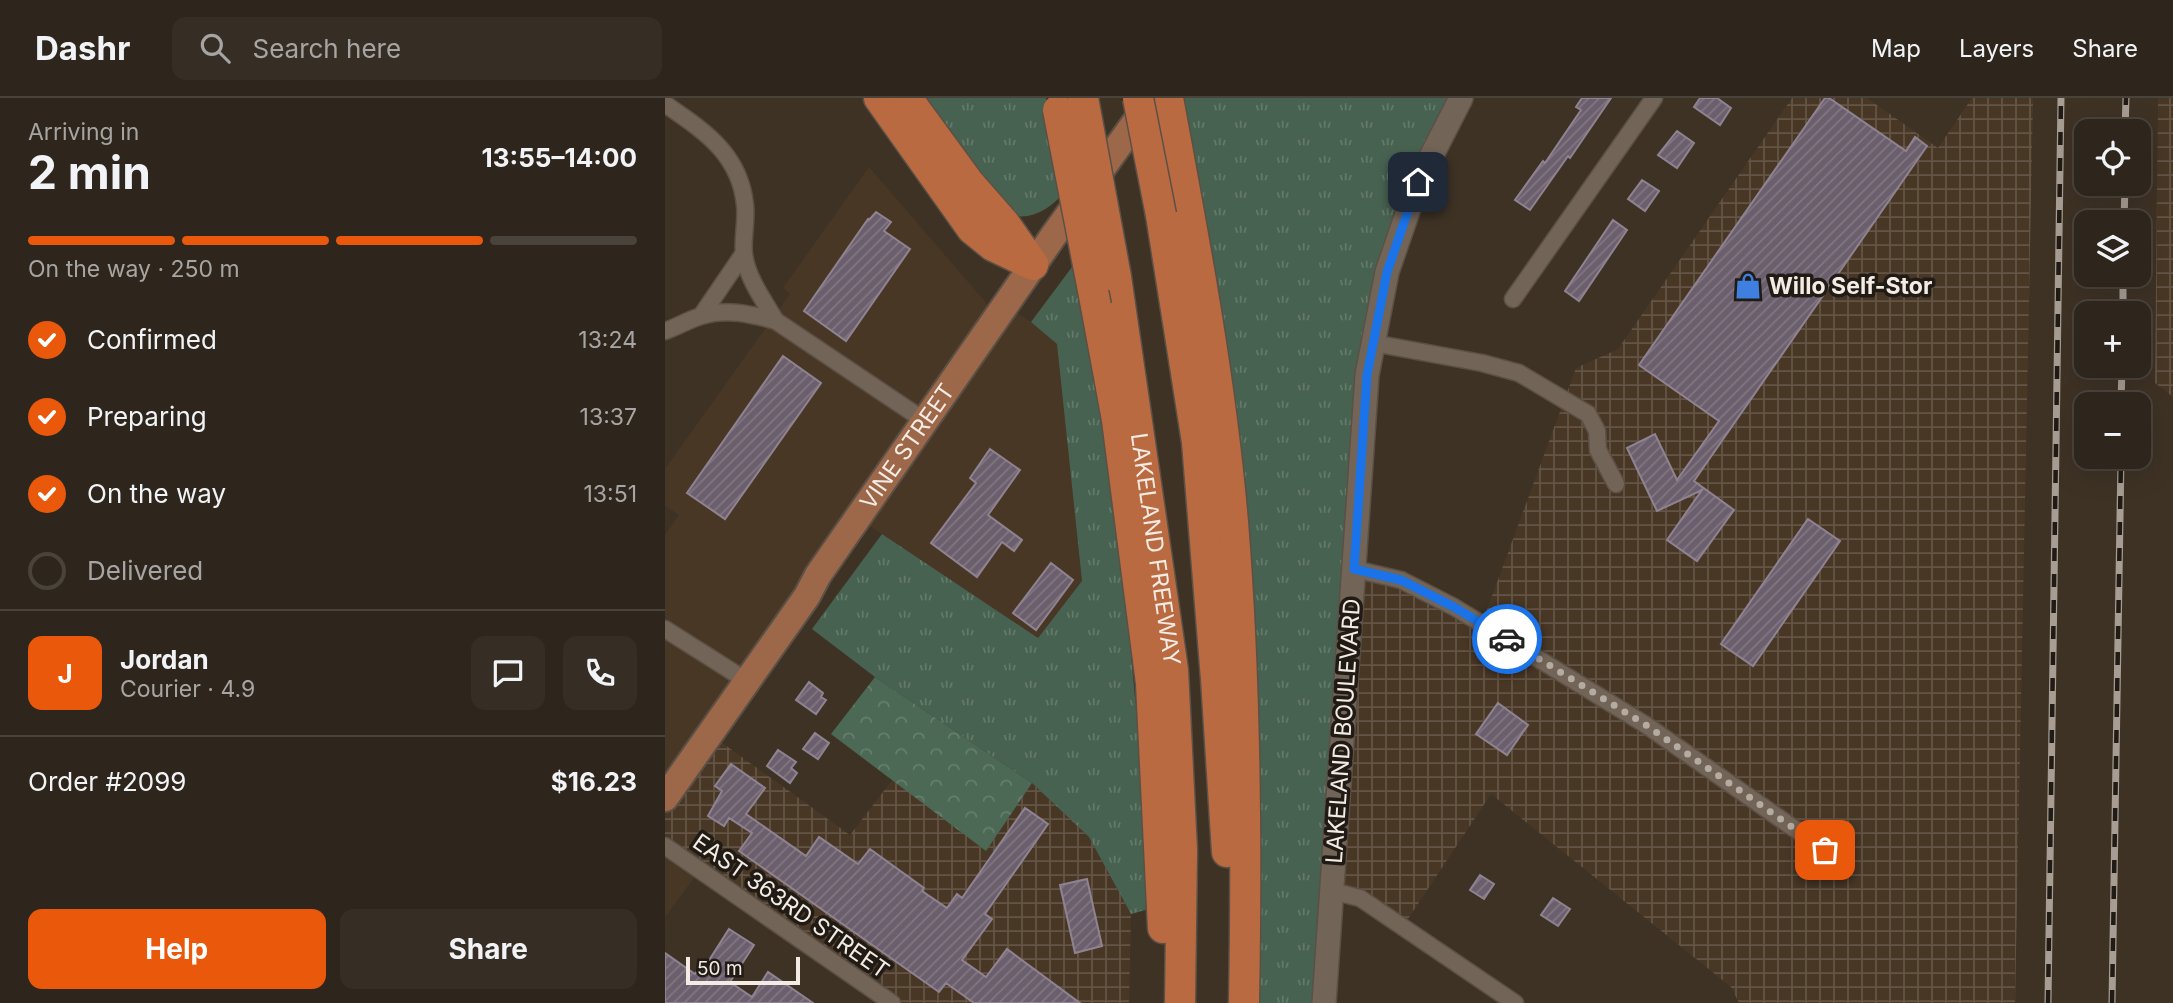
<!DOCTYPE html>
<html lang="en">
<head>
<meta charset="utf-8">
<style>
	:root { --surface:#2e261c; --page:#362e25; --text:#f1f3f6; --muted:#a7a5a3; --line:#49433b; --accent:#ea580c }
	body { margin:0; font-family:Inter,sans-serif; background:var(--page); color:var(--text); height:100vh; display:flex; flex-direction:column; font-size:26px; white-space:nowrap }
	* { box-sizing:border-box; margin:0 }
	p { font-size:23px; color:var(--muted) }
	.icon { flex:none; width:38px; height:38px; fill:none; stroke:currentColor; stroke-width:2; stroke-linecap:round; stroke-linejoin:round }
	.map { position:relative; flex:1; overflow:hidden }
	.sheet { display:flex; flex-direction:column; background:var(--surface); width:665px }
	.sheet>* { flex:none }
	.buttons { position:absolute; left:1409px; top:21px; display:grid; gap:14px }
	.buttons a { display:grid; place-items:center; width:77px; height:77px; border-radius:14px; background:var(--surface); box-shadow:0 7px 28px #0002,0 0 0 2px var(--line); font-size:35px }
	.scale { position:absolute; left:21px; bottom:18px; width:114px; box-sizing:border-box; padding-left:7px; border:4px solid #f4ece4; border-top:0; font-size:19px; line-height:24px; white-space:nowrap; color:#f4ece4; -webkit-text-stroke:5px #201b15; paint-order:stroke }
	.pin { position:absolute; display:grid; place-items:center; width:60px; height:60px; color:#fff; margin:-30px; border-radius:14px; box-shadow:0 4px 10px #0006 }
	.courier { position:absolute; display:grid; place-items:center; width:70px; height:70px; margin:-35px; border:5px solid #1a73e8; border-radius:50%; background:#fff; color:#222; box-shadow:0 2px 9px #0007 }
	.overview em { font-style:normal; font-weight:700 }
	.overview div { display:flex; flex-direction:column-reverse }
	.overview { display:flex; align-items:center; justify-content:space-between; height:119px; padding:0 28px }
	h1 { font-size:46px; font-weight:700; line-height:52px }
	.bar { display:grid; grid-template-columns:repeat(4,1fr); gap:10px 7px; align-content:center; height:84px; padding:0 28px }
	.bar i { height:9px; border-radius:5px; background:var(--line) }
	.bar .active { background:var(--accent) }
	.bar p { grid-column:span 4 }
	.line { display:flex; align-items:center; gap:18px; padding:0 28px; border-top:2px solid var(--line) }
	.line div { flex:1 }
	.round { display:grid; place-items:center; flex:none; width:74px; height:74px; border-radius:14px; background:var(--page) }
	ol { padding:0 28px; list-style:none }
	li { display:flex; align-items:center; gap:21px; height:77px }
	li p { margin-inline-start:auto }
	li .icon { padding:7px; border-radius:50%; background:var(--accent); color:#fff; stroke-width:4 }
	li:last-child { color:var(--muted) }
	li i { width:38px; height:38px; border:4px solid var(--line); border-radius:50% }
	.action { display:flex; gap:14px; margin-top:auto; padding:14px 28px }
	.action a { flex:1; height:80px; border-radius:14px; background:var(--accent); color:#fff; font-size:28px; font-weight:700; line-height:80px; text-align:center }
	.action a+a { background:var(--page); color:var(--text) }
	header { display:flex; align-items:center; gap:42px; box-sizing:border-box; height:98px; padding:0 35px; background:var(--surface); border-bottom:2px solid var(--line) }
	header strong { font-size:33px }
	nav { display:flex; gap:38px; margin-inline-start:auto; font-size:24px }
	.search { width:490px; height:63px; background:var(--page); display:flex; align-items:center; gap:18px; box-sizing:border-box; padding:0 24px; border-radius:14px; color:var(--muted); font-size:26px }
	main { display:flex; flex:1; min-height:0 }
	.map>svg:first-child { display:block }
	.built { fill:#493726 }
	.industrial { fill:url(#industrial-grid) }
	.grass { fill:url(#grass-tufts) }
	.forest { fill:url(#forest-crowns) }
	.building { fill:url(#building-hatch); stroke:#908391; stroke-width:2 }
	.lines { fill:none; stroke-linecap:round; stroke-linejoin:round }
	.street-casing { stroke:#5b5046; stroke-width:19 }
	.secondary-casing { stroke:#5b5046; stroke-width:26 }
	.primary-casing { stroke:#5b5046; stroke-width:30 }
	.highway-casing { stroke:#5b5046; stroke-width:33 }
	.street { stroke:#726457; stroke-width:16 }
	.secondary { stroke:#726457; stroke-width:23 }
	.primary { stroke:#9d6849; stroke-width:26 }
	.highway { stroke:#ba6a40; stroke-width:30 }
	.rail-casing { stroke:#a79d93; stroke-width:7 }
	.rail { stroke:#201b15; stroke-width:4.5; stroke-dasharray:13; stroke-linecap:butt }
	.highway-bridge-casing { stroke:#5b5046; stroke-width:33; stroke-linecap:butt }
	.highway-bridge { stroke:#ba6a40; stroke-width:30 }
	.done { stroke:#b4aba1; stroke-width:7; stroke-dasharray:0 12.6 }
	.route { stroke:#1a73e8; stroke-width:9 }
	.labels { text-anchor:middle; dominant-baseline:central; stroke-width:7; stroke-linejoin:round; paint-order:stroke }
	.poi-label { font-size:23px; font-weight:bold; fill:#f4ece4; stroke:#201b15; text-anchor:start }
	.street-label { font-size:23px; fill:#f4ece4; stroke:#201b15 }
</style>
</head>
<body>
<header>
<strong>Dashr</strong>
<div class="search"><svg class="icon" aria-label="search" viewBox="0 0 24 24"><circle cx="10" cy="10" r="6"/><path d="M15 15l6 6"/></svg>Search here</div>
<nav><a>Map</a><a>Layers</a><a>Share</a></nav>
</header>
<main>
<section class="sheet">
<div class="overview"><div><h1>2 min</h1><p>Arriving in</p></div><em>13:55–14:00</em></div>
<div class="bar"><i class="active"></i><i class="active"></i><i class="active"></i><i></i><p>On the way · 250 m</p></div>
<ol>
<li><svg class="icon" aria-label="check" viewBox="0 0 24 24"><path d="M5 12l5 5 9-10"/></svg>Confirmed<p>13:24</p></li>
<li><svg class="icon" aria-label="check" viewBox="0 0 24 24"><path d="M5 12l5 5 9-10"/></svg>Preparing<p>13:37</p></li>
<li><svg class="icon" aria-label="check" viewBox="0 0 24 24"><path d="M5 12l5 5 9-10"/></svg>On the way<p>13:51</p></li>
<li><i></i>Delivered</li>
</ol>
<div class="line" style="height:126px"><b class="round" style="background:var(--accent);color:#fff">J</b><div><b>Jordan</b><p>Courier · 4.9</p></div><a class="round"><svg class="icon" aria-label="chat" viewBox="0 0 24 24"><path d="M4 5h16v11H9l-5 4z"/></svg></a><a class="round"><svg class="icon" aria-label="phone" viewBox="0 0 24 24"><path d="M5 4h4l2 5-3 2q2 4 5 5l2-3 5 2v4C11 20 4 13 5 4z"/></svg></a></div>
<div class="line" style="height:91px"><div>Order #2099</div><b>$16.23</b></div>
<div class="action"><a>Help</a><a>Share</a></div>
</section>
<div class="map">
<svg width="1508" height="905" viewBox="0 0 1508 905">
	<defs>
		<pattern id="industrial-grid" width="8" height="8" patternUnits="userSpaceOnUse" patternTransform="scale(1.75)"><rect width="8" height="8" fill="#493726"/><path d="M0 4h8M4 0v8" fill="none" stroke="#645445"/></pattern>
		<pattern id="grass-tufts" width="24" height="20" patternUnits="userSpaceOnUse" patternTransform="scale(1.75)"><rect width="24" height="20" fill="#486251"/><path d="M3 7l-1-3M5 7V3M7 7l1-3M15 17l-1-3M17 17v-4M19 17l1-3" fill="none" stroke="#63796a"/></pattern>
		<pattern id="forest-crowns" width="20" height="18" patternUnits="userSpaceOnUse" patternTransform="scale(1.75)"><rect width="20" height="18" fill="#4b6955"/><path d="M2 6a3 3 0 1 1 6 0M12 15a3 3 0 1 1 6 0" fill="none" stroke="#667f6d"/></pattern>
		<pattern id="building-hatch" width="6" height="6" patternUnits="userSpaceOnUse" patternTransform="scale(1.75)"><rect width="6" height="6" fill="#6c5f6d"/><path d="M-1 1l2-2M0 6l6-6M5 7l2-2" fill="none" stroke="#827682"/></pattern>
	</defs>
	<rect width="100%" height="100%" fill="#3e3225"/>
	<path class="built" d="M 204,69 L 329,214 L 79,577 L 0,527 L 0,437 L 14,417 L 0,408 L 0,371 L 125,196 L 118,190 Z
		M 347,212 L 369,226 L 392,246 L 417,483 L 373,540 L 199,424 Z
		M 0,535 L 76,584 L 0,691 Z
		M 0,753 L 32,776 L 0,819 Z"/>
	<path class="industrial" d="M 1127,0 L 1202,0 L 1273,50 L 1307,0 L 1368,0 L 1350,905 L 1074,905 L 1066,889 L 826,696 L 741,824 L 673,789 L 696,479 L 735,488 L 898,584 L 910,572 L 820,517 L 911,270 L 953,251 Z
		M 1493,0 L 1508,0 L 1508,299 L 1490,285 Z
		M 49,639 L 185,737 L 228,681 L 321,753 L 367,685 L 424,739 L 466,816 L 464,905 L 235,905 L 0,743 L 0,708 Z"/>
	<path class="grass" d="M 255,0 L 381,0 L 399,95 C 385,110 367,123 346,117 Z
		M 515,0 L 786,0 L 753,62 L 724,132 L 704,210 L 650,905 L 590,905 L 595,774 L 593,606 L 583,432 L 543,138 Z
		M 407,169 L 451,394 L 475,654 L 484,811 L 466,816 L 424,739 L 367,685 L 210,579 L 147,531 L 217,436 L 373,540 L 417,483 L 392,246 L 366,224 Z"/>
	<path class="forest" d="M 210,579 L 367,685 L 321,753 L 166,636 Z"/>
	<path class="building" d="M 917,0 L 946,0 L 905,60 L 903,58 L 865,112 L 850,102 L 878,63 L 880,65 L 916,12 L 911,9 Z
		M 1035,0 L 1052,0 L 1066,10 L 1055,27 L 1029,9 Z
		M 1160,0 L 1164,0 L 1241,53 L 1250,39 L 1262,48 L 1029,383 L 1069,412 L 1032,463 L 1002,442 L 1037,392 L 992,413 L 962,350 L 990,336 L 1012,382 L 1054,323 L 974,267 Z
		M 1012,33 L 1029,45 L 1012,70 L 993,57 Z
		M 977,82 L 994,93 L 980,113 L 963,101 Z
		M 211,114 L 226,124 L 219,133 L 245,151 L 181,243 L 139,213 L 203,121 L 204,122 Z
		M 948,122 L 962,132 L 914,203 L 900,193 Z
		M 118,258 L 156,285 L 60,421 L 22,395 Z
		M 325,351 L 355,372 L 323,417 L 357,442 L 349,453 L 337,444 L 312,479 L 266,445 L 311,385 L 305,380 Z
		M 1143,421 L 1175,443 L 1088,568 L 1056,546 Z
		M 386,465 L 408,482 L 371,532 L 348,515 Z
		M 144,584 L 158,595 L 156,599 L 161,602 L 151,616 L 131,602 Z
		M 833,605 L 863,627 L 842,657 L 811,636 Z
		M 150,635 L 164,645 L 153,661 L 138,651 Z
		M 113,652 L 131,664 L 126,670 L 132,675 L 125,685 L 102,668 Z
		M 66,666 L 100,690 L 81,716 L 141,758 L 154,739 L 193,766 L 205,751 L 259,790 L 257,793 L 282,810 L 292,796 L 297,800 L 360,710 L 383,726 L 320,816 L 327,821 L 297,862 L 321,879 L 342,851 L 415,905 L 309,905 L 281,885 L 274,894 L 74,753 L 87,735 L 64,720 L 59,728 L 43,718 L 57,693 L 50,688 Z
		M 815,777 L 829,786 L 819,801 L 805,792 Z
		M 422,781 L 437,848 L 410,855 L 395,787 Z
		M 888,800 L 905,811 L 893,828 L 876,817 Z
		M 64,831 L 89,847 L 65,884 L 87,899 L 103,874 L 148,905 L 0,905 L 0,855 L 30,876 L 38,865 L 41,867 Z"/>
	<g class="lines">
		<g class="street-casing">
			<path id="street" d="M 0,6 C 39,33 75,56 80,107 C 82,124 77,141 79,156 C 82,180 99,203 111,223
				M 848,201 L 989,0
				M 36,218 L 79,155
				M 0,233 C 12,229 23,222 36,218 C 61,210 86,216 111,223 L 260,323
				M 708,245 L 817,265 L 854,275 L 923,316 L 932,333 L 933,352 L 951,386
				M 689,471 L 736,482 L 789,509 L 981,627 L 1160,752
				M 0,531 L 82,583
				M 0,748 L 227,905
				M 667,793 L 695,800 L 850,905"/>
		</g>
		<g class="secondary-casing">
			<path id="secondary" d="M 659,905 L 702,277 L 722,174 L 753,84 L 796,0"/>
		</g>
		<g class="primary-casing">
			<g id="primary">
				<path id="s1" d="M 0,700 L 142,498 L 153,477 L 389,137 L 485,4"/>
			</g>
		</g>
		<g class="highway-casing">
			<g id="highway">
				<path d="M 214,0 L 307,131 L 328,148 L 368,167"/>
				<path d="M 242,0 L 305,86 L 340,126 L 368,166"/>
				<path d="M 503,0 C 529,140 556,282 568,424 C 581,584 582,744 579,905"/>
				<path d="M 496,117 L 532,344 L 551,581 L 562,754"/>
				<path id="s2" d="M 451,179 L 508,572 L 517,752 L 515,905"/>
				<path d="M 431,208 L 452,322 L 486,585 L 498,830"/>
			</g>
		</g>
		<use href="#street" class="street"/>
		<use href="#secondary" class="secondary"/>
		<use href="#primary" class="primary"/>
		<use href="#highway" class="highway"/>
		<g class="rail-casing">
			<path id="rail" d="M 1460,33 L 1461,0
				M 1459,124 L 1460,86
				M 1458,215 L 1458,177
				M 1456,306 L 1457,268
				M 1383,905 L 1396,0
				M 1447,905 L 1456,359"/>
		</g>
		<use href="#rail" class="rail"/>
		<g class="highway-bridge-casing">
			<path id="highway-bridge" d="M 418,0 L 451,179
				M 473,0 L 496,117
				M 393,12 L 431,208"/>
		</g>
		<use href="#highway-bridge" class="highway-bridge"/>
	</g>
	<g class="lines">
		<path class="done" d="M 842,541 L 981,627 L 1160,752"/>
		<path class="route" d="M 753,84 L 722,174 L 702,277 L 689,471 L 736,482 L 789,509 L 842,541"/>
	</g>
	<defs>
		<g id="shop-bare" transform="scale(2.1)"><path d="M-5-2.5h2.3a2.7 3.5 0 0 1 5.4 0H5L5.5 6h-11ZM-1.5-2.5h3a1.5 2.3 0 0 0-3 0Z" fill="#3f7fe0" stroke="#201b15" stroke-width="2.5" paint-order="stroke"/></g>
	</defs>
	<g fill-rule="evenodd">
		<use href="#shop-bare" x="1083" y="188"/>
	</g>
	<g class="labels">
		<g class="poi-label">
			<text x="1104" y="188">Willo Self-Stor</text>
		</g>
		<g class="street-label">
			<text stroke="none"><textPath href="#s1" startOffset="427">VINE STREET</textPath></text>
			<text stroke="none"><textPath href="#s2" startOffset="275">LAKELAND FREEWAY</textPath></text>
			<text transform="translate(678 633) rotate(-86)">LAKELAND BOULEVARD</text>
			<text transform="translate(126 808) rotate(35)">EAST 363RD STREET</text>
		</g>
	</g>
</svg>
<div class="buttons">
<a><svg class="icon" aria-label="locate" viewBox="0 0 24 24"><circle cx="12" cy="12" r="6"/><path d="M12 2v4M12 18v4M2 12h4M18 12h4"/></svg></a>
<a><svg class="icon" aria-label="layers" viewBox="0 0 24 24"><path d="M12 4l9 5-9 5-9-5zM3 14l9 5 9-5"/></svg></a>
<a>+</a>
<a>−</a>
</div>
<div class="scale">50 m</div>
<div class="pin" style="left:1160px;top:752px;background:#ea580c"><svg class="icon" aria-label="bag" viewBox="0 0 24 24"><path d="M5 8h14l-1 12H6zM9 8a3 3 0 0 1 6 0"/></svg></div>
<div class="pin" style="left:753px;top:84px;background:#1f2937"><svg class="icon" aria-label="home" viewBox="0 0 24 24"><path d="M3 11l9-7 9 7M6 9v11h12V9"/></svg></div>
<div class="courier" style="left:842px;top:541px"><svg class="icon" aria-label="car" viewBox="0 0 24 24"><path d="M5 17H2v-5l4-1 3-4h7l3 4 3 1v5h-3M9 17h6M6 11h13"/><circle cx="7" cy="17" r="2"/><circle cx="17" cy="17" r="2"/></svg></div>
</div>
</main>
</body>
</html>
